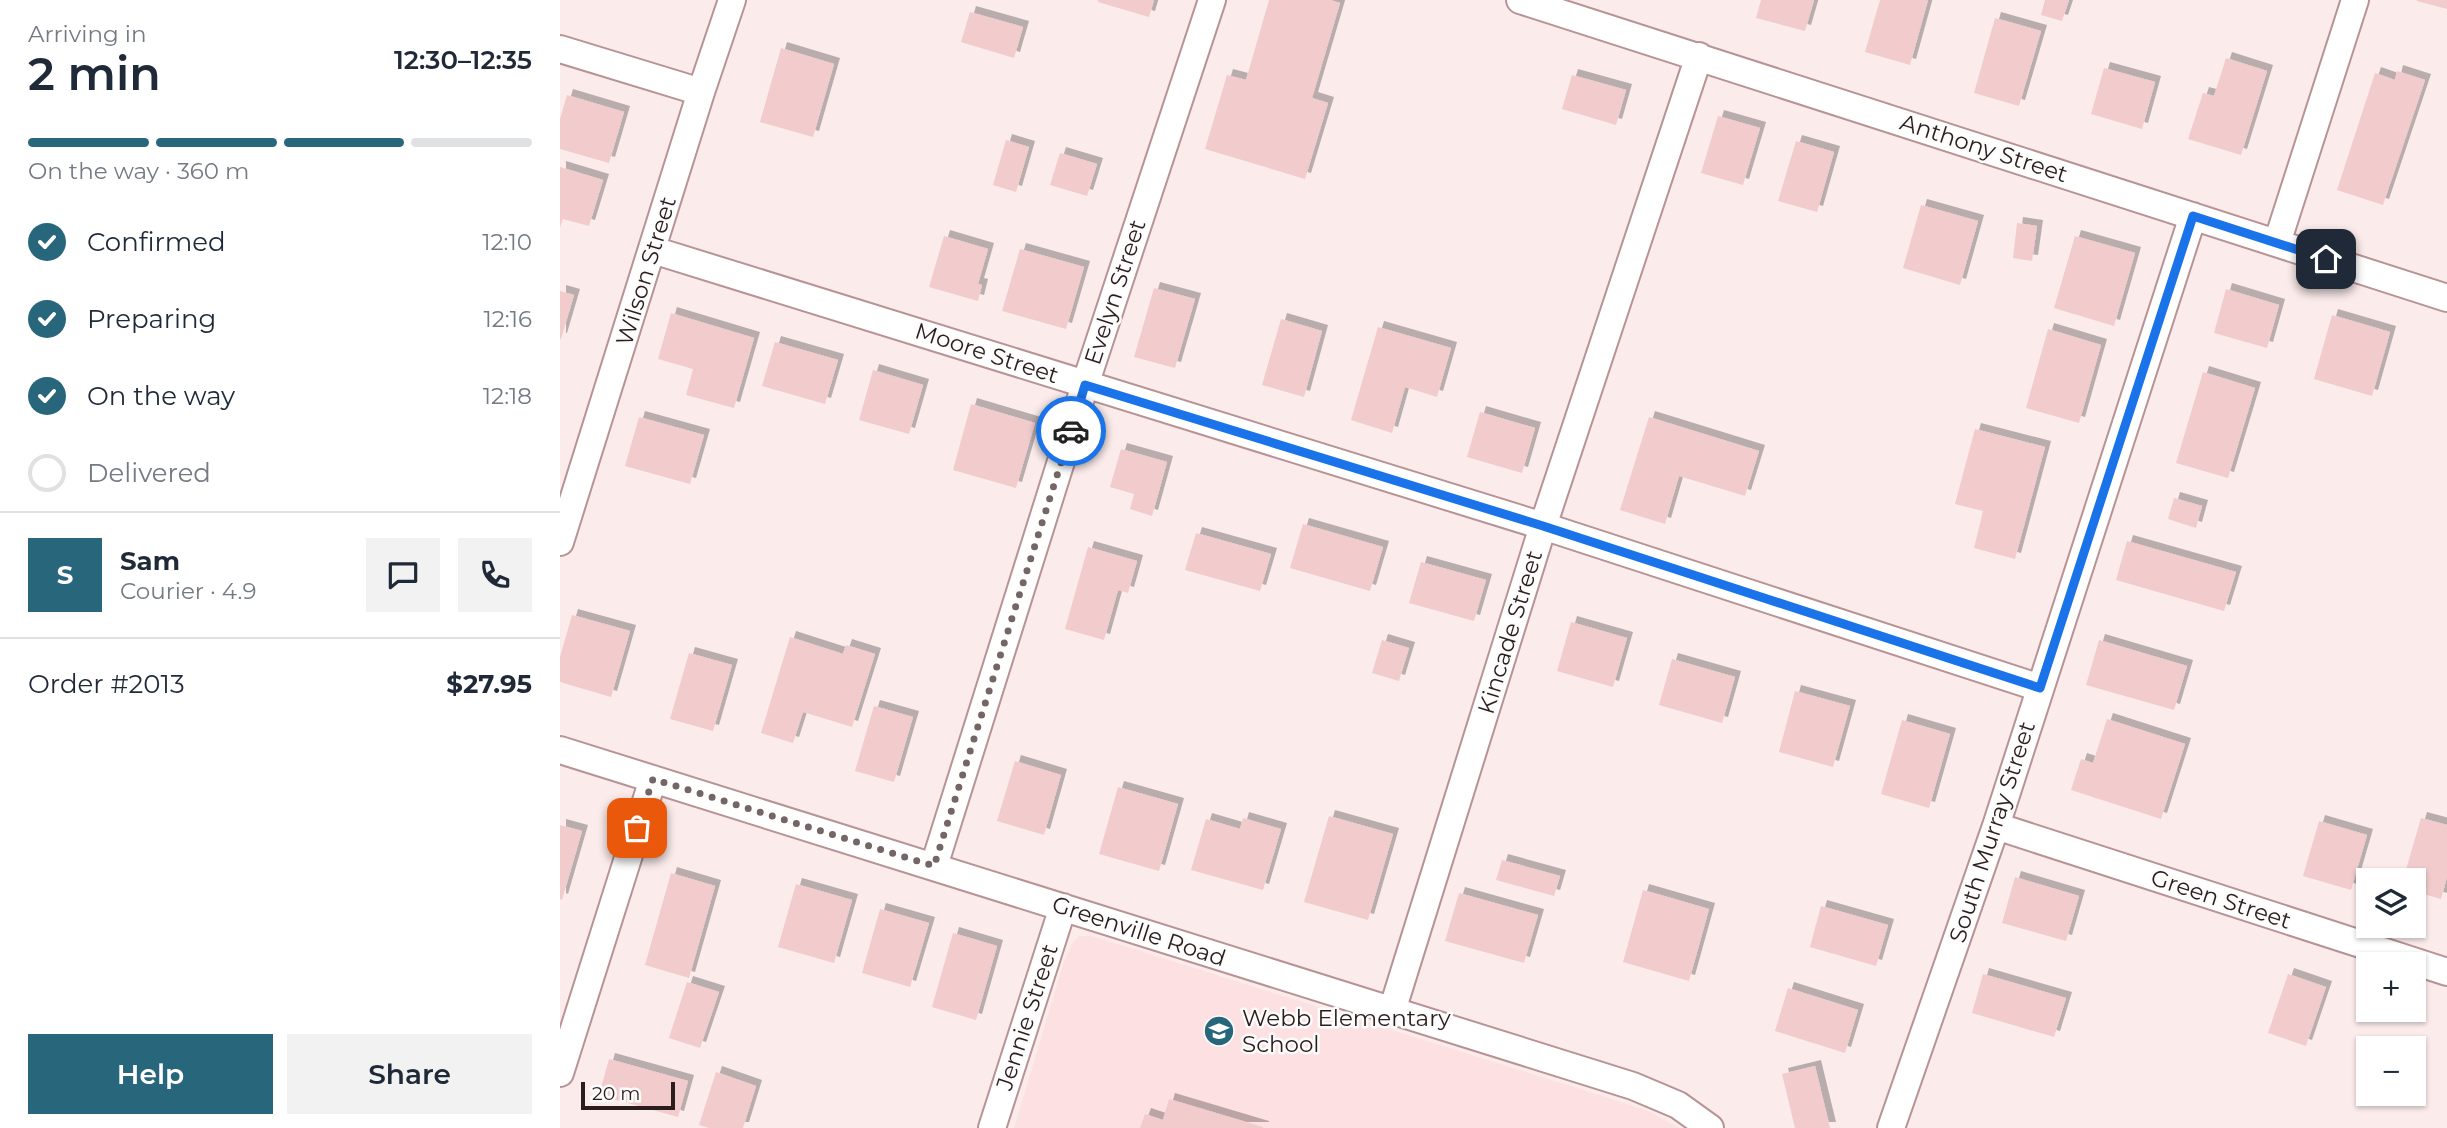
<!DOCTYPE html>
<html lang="en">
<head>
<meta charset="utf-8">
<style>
	:root { --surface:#fff; --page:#f2f2f3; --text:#1f2937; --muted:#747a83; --line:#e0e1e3; --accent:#28667c }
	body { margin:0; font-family:Montserrat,sans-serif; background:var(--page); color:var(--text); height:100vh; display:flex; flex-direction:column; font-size:26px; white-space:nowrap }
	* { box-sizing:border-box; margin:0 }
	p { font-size:23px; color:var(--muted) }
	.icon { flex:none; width:38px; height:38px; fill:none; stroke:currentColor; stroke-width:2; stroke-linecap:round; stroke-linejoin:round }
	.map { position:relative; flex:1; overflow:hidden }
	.details { display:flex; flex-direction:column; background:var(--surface); width:560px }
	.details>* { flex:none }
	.controls { position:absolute; left:1796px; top:868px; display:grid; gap:14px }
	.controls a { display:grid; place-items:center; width:70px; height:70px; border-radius:0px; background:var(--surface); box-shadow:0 2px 5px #0004; font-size:35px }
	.scale { position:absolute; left:21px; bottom:18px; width:94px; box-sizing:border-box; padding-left:7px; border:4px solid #2b1d1e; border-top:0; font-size:19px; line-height:24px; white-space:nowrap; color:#2b1d1e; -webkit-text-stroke:5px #fcfcfc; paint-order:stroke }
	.pin { position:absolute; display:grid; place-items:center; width:60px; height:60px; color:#fff; margin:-30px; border-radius:14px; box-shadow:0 4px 10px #0006 }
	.courier { position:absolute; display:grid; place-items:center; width:70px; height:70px; margin:-35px; border:5px solid #1a73e8; border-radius:50%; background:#fff; color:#222; box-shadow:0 2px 9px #0007 }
	.head em { font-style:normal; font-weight:600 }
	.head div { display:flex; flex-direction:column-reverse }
	.head { display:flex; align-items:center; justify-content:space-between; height:119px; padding:0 28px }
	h1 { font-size:46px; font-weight:600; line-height:52px }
	.bar { display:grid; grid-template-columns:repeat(4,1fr); gap:10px 7px; align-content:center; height:84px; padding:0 28px }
	.bar i { height:9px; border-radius:5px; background:var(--line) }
	.bar .current { background:var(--accent) }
	.bar p { grid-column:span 4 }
	.line { display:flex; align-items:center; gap:18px; padding:0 28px; border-top:2px solid var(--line) }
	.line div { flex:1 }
	.round { display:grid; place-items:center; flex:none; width:74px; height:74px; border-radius:0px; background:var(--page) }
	ol { padding:0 28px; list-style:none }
	li { display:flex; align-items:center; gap:21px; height:77px }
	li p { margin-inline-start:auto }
	li .icon { padding:7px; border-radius:50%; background:var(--accent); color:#fff; stroke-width:4 }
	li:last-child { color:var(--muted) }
	li i { width:38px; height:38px; border:4px solid var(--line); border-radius:50% }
	.primary-button { display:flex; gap:14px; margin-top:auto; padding:14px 28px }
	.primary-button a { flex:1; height:80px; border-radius:0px; background:var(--accent); color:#fff; font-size:28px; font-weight:600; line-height:80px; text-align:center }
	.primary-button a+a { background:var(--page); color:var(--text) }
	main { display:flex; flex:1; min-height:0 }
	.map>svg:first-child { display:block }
	.built { fill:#fde0e1 }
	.building { fill:#f2cbcd; filter:url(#shadow) }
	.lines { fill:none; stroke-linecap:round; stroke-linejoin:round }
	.minor-casing { stroke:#b79395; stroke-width:30 }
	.minor { stroke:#fff; stroke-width:26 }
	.done { stroke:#746566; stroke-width:7; stroke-dasharray:0 12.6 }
	.route { stroke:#1a73e8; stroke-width:9 }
	.labels { text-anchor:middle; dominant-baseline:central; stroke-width:5; stroke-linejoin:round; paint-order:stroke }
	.street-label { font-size:23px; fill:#2b1d1e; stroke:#fcfcfc }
	.poi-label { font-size:23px; fill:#2b1d1e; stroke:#fcfcfc; text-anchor:start }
</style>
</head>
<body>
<main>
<section class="details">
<div class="head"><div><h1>2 min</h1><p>Arriving in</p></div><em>12:30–12:35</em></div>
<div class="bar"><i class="current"></i><i class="current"></i><i class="current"></i><i></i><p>On the way · 360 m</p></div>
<ol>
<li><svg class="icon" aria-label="check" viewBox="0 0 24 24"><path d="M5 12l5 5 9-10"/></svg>Confirmed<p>12:10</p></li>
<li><svg class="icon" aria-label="check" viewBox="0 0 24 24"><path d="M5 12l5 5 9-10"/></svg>Preparing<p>12:16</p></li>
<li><svg class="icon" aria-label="check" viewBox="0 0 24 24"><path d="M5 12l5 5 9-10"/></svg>On the way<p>12:18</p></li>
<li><i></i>Delivered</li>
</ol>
<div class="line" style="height:126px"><b class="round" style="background:var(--accent);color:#fff">S</b><div><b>Sam</b><p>Courier · 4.9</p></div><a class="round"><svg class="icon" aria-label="chat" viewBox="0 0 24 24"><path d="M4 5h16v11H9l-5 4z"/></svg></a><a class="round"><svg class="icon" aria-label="phone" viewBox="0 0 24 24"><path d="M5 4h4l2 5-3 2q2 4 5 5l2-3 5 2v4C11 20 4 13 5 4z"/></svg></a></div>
<div class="line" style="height:91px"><div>Order #2013</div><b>$27.95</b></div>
<div class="primary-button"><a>Help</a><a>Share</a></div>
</section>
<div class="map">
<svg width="1887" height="1128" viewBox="0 0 1887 1128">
	<defs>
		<filter id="shadow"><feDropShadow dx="6" dy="-6" stdDeviation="0" flood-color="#0004"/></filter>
	</defs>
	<rect width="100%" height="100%" fill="#fbebeb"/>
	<path class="built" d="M 519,936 L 532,936 L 1055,1100 L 1090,1112 L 1119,1128 L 454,1128 L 504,962 L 512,944 Z"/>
	<path class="building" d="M 538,0 L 594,0 L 589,17 L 538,2 Z
		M 709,0 L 770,0 L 780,3 L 752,98 L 768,103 L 745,179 L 645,149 L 667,75 L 686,80 Z
		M 1201,0 L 1254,0 L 1245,31 L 1196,18 Z
		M 1320,0 L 1368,0 L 1350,65 L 1305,52 Z
		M 1485,0 L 1509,0 L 1502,21 L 1481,15 Z
		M 1857,0 L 1887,0 L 1887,9 L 1857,1 Z
		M 410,12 L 463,27 L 454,58 L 401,42 Z
		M 1435,18 L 1481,31 L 1459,106 L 1414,93 Z
		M 221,48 L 274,64 L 253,137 L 200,122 Z
		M 1666,58 L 1707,71 L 1681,155 L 1628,139 L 1643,93 L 1654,96 Z
		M 1544,68 L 1595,82 L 1582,129 L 1531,114 Z
		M 1837,71 L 1865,80 L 1823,205 L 1777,190 L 1815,73 L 1835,80 Z
		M 1012,75 L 1066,90 L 1056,125 L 1002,109 Z
		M 7,95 L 64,112 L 49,163 L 0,149 L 0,119 Z
		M 1158,116 L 1200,128 L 1183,185 L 1141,173 Z
		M 446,140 L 469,147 L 456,192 L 433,185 Z
		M 1236,141 L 1274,152 L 1257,212 L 1218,201 Z
		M 500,153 L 537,164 L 527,196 L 490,185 Z
		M 0,167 L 43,180 L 29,226 L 3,219 L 0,227 Z
		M 1361,205 L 1418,221 L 1400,285 L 1343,268 Z
		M 1457,223 L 1477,226 L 1472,261 L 1453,258 Z
		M 384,236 L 428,249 L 418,284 L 422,285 L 418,301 L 369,287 Z
		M 1515,236 L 1575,253 L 1554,326 L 1494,308 Z
		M 460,249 L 524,267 L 506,329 L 442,311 Z
		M 594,288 L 635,299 L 615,368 L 574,357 Z
		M 1666,289 L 1719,305 L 1707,348 L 1654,333 Z
		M 0,291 L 14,295 L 1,339 L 0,339 Z
		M 111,313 L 194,338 L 174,408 L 126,395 L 133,369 L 98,359 Z
		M 1772,315 L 1830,332 L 1812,396 L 1754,379 Z
		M 721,319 L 762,331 L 744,397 L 702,385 Z
		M 818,327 L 891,348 L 877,397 L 845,387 L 832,433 L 791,420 Z
		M 1488,329 L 1541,345 L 1519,423 L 1466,408 Z
		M 215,342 L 278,360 L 265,404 L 202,386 Z
		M 313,370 L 363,385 L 349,434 L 299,420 Z
		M 1643,372 L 1695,388 L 1668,478 L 1616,463 Z
		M 411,404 L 475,423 L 456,488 L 393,470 Z
		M 920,412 L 975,428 L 962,473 L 907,457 Z
		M 79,417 L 144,435 L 130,484 L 65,466 Z
		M 1089,417 L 1199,451 L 1185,496 L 1119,476 L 1105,524 L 1060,510 Z
		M 1415,429 L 1485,447 L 1455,559 L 1414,548 L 1423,511 L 1395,504 Z
		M 561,449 L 607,462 L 592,516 L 570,509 L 574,494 L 550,487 Z
		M 1614,498 L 1642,506 L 1636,528 L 1608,519 Z
		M 743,524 L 823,547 L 810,591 L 730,568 Z
		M 636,533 L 711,554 L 700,591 L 625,570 Z
		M 1567,541 L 1676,572 L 1664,611 L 1556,580 Z
		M 528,547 L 577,561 L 568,593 L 558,590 L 544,640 L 505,629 Z
		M 861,562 L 926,580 L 914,621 L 849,603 Z
		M 12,615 L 70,631 L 51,697 L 0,682 L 0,657 Z
		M 1011,622 L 1067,638 L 1053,687 L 997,671 Z
		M 230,637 L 283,654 L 286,645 L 315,654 L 292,727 L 243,712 L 233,743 L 201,733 Z
		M 822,640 L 849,648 L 839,681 L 812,673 Z
		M 1539,640 L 1627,666 L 1614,710 L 1526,685 Z
		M 129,653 L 172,665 L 153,731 L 110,719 Z
		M 1112,659 L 1175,677 L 1162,723 L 1099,705 Z
		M 1235,691 L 1290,706 L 1273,767 L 1219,752 Z
		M 314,706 L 353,717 L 334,782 L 295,771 Z
		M 1547,719 L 1625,744 L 1601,819 L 1511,790 L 1521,759 L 1533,763 Z
		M 1342,720 L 1390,734 L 1369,808 L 1321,794 Z
		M 455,761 L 501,775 L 484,835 L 437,821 Z
		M 558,787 L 618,804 L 599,871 L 539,854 Z
		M 769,816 L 833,834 L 808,920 L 744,902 Z
		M 683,818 L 721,829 L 703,890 L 631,870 L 646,819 L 680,829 Z
		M 1861,818 L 1887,825 L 1887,877 L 1881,899 L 1853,891 L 1853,880 L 1843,880 Z
		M 1759,821 L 1807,835 L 1791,890 L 1743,876 Z
		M 0,825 L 22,831 L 2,900 L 0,899 Z
		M 942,860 L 1000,876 L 994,896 L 936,880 Z
		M 111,873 L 155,886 L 129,978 L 85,965 Z
		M 1455,877 L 1519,896 L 1506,941 L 1442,923 Z
		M 236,884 L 292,900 L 274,963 L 218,947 Z
		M 1083,890 L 1149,909 L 1129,981 L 1063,962 Z
		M 899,893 L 978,915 L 964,963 L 885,941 Z
		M 1261,906 L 1328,925 L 1316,966 L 1250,947 Z
		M 320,909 L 369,923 L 350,987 L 302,973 Z
		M 393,933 L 437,946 L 416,1020 L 372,1007 Z
		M 1423,974 L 1506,998 L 1494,1037 L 1412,1013 Z
		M 1728,974 L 1766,987 L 1746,1046 L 1708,1033 Z
		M 127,982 L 159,992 L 140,1048 L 109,1038 Z
		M 1228,988 L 1298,1010 L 1285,1053 L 1215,1031 Z
		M 49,1059 L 128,1081 L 118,1117 L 39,1095 Z
		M 1255,1066 L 1270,1128 L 1235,1128 L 1222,1074 Z
		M 156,1072 L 196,1086 L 183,1128 L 149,1128 L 139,1125 Z
		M 609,1099 L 703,1127 L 703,1128 L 580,1128 L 585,1114 L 603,1120 Z"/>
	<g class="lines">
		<g class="minor-casing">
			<path id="minor" d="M 960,0 L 1887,298
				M 0,49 L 141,92
				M 1717,243 L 1795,0
				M 93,250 L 983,526 L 1480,688
				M 0,542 L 141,92 L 172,0
				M 0,750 L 1073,1086 L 1118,1105 L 1150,1128
				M 1436,826 L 1887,972
				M 374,866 L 525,385 L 652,0
				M 832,1011 L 983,526 L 1139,56
				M 0,1073 L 93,779
				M 432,1128 L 503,907
				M 1331,1128 L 1436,826 L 1633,216"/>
		</g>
		<use href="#minor" class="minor"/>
	</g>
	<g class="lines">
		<path class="done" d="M 77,828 L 93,779 L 374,866 L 511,431"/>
		<path class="route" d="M 511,431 L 525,385 L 983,526 L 1480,688 L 1633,216 L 1766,259"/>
	</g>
	<defs>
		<g id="school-disc" transform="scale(1.575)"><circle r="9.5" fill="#28667c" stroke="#fcfcfc"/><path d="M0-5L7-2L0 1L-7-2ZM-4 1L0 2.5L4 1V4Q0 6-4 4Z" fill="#fff"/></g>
	</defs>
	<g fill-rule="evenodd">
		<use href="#school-disc" x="659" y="1031"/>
	</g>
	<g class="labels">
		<g class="street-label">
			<text transform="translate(1424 148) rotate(18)">Anthony Street</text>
			<text transform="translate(86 271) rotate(-73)">Wilson Street</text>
			<text transform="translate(555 292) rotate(-72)">Evelyn Street</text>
			<text transform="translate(427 353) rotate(18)">Moore Street</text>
			<text transform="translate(950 632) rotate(-73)">Kincade Street</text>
			<text transform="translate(1432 832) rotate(-72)">South Murray Street</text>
			<text transform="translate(1661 899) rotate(18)">Green Street</text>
			<text transform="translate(579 931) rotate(18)">Greenville Road</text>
			<text transform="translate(467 1017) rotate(-72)">Jennie Street</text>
		</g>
		<g class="poi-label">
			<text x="682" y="1018">Webb Elementary<tspan x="682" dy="26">School</tspan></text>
		</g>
	</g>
</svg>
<div class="controls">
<a><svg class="icon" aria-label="layers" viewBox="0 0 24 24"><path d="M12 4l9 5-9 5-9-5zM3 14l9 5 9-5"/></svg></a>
<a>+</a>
<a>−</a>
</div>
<div class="scale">20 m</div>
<div class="pin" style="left:77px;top:828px;background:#ea580c"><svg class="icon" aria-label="bag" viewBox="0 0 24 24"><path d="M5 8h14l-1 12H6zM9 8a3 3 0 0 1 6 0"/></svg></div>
<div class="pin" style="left:1766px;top:259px;background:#1f2937"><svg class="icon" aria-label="home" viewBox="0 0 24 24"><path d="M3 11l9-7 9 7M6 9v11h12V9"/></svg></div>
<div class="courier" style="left:511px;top:431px"><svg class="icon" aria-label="car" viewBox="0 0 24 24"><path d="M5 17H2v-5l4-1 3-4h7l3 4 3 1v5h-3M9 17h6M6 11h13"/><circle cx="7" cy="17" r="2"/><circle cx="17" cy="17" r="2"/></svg></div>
</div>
</main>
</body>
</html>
